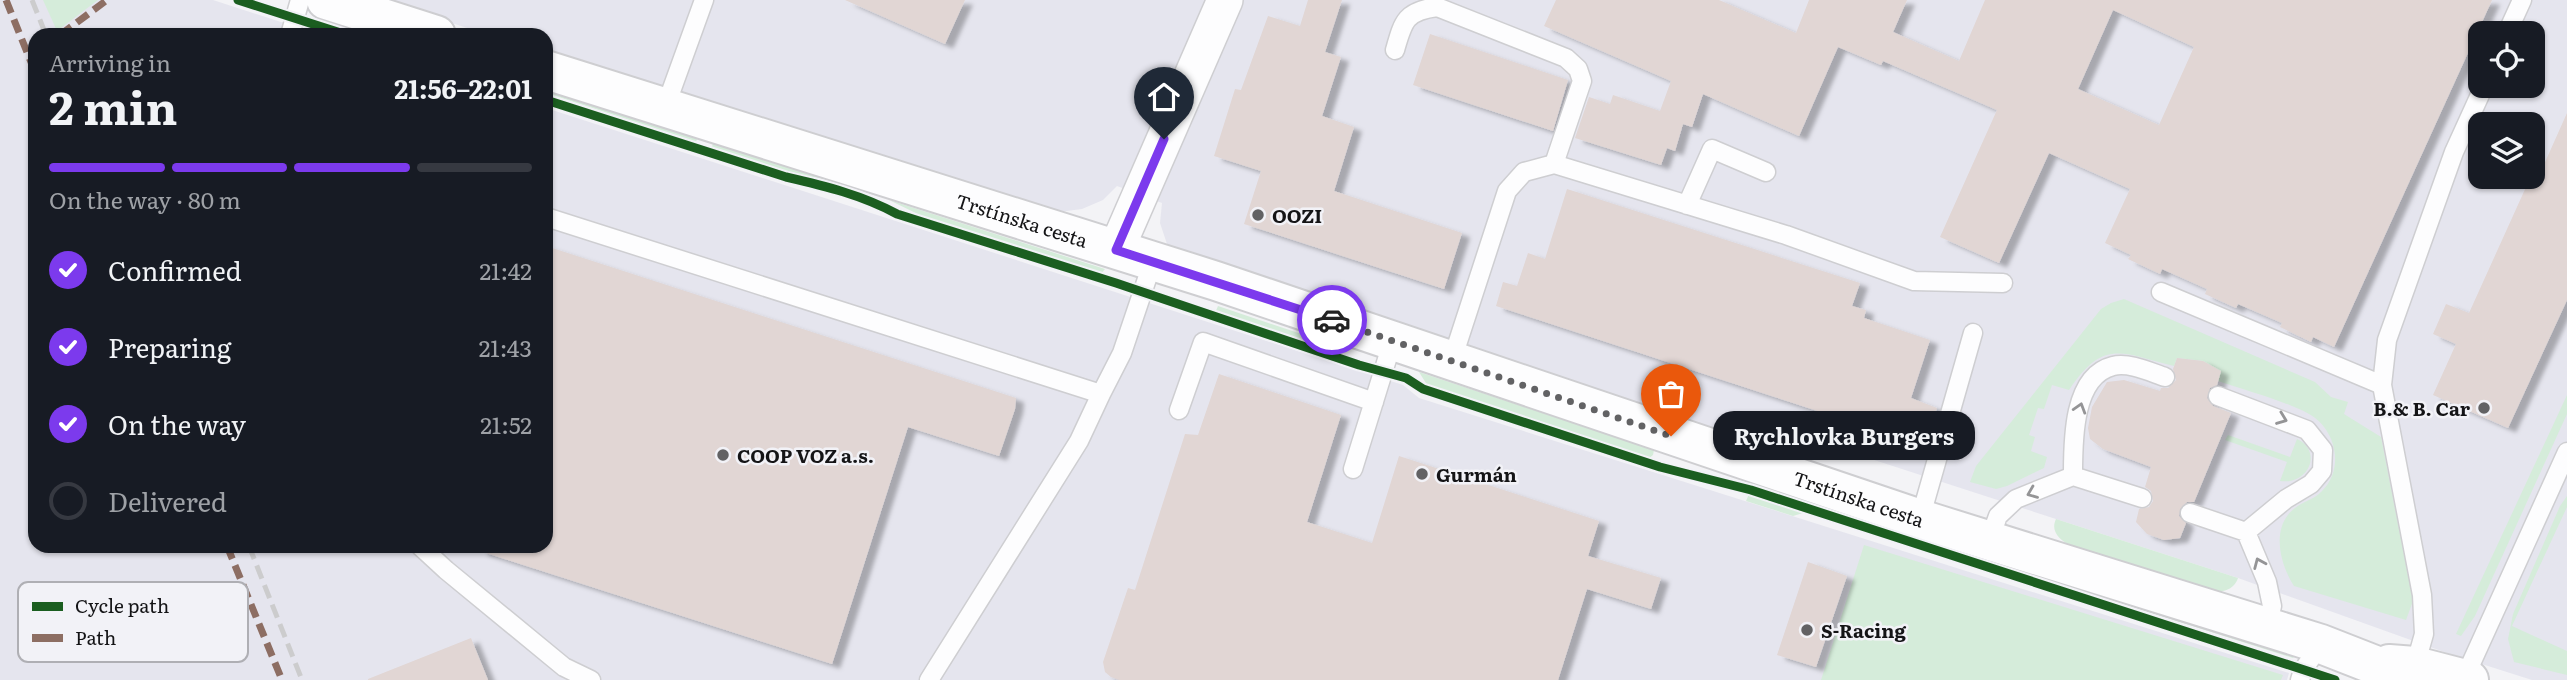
<!DOCTYPE html>
<html lang="en">
<head>
<meta charset="utf-8">
<style>
	:root { --surface:#171b24; --page:#20242c; --text:#f1f3f6; --muted:#9ea1a6; --line:#363941; --accent:#7c3aed }
	body { margin:0; font-family:Literata,serif; background:var(--page); color:var(--text); height:100vh; display:flex; flex-direction:column; font-size:26px; white-space:nowrap }
	* { box-sizing:border-box; margin:0 }
	p { font-size:23px; color:var(--muted) }
	.icon { flex:none; width:38px; height:38px; fill:none; stroke:currentColor; stroke-width:2; stroke-linecap:round; stroke-linejoin:round }
	.map { position:relative; flex:1; overflow:hidden }
	.sheet { position:absolute; left:28px; top:28px; width:525px; height:525px; display:flex; flex-direction:column; background:var(--surface); border-radius:21px; box-shadow:0 2px 5px #0004 }
	.sheet>* { flex:none }
	.fabs { position:absolute; left:2468px; top:21px; display:grid; gap:14px }
	.fabs a { display:grid; place-items:center; width:77px; height:77px; border-radius:14px; background:var(--surface); box-shadow:0 2px 5px #0004; font-size:35px }
	.pin { position:absolute; display:grid; place-items:center; width:60px; height:60px; color:#fff; margin:-72px -30px; border-radius:50% 50% 50% 0; rotate:-45deg; box-shadow:0 0 7px #0007 }
	.pin .icon { rotate:45deg }
	.courier { position:absolute; display:grid; place-items:center; width:70px; height:70px; margin:-35px; border:5px solid #7c3aed; border-radius:50%; background:#fff; color:#222; box-shadow:0 2px 9px #0007 }
	.bubble { position:absolute; height:49px; border-radius:21px; background:var(--surface); box-shadow:0 2px 5px #0004; font-size:23px; font-weight:700; line-height:49px; text-align:center }
	.summary em { font-style:normal; font-weight:700 }
	.summary div { display:flex; flex-direction:column-reverse }
	.summary { display:flex; align-items:center; justify-content:space-between; height:119px; padding:0 21px }
	h1 { font-size:46px; font-weight:700; line-height:52px }
	.bar { display:grid; grid-template-columns:repeat(4,1fr); gap:10px 7px; align-content:center; height:84px; padding:0 21px }
	.bar i { height:9px; border-radius:5px; background:var(--line) }
	.bar .active { background:var(--accent) }
	.bar p { grid-column:span 4 }
	ol { padding:0 21px; list-style:none }
	li { display:flex; align-items:center; gap:21px; height:77px }
	li p { margin-inline-start:auto }
	li .icon { padding:7px; border-radius:50%; background:var(--accent); color:#fff; stroke-width:4 }
	li:last-child { color:var(--muted) }
	li i { width:38px; height:38px; border:4px solid var(--line); border-radius:50% }
	.map>svg:first-child { display:block }
	.built { fill:#e5e5ee; fill-rule:evenodd }
	.green { fill:#d5ecda }
	.building { fill:#e1d6d4; fill-rule:evenodd; filter:url(#shadow) }
	.lines { fill:none; stroke-linecap:round; stroke-linejoin:round }
	.lane-casing { stroke:#ceced1; stroke-width:21 }
	.street-casing { stroke:#ceced1; stroke-width:38 }
	.secondary-casing { stroke:#ceced1; stroke-width:42 }
	.lane { stroke:#fdfdfe; stroke-width:18 }
	.street { stroke:#fdfdfe; stroke-width:35 }
	.secondary { stroke:#fdfdfe; stroke-width:38 }
	.rail { stroke:#cccccd; stroke-width:5; stroke-dasharray:14 7; stroke-linecap:butt }
	.quiet { stroke:#8d6e63; stroke-width:7; stroke-dasharray:14 7; stroke-linecap:butt }
	.cycleway-casing { stroke:#f2f2f7; stroke-width:13 }
	.cycleway { stroke:#1b5e20; stroke-width:9 }
	.oneway { stroke:#949496 }
	.done { stroke:#626264; stroke-width:7; stroke-dasharray:0 12.6 }
	.route { stroke:#7c3aed; stroke-width:9 }
	.poi-dot { fill:#626264; stroke:#f2f2f7; stroke-width:2.5 }
	.labels { text-anchor:middle; dominant-baseline:central; stroke-width:5; stroke-linejoin:round; paint-order:stroke }
	.poi-label { font-size:19px; font-weight:bold; fill:#141416; stroke:#f2f2f7; text-anchor:start }
	.street-label { font-size:19px; fill:#141416; stroke:#f2f2f7 }
	.key { fill:#f2f2f7; stroke:#afafb4; stroke-width:2 }
	.key-label { font-size:19px; fill:#141416 }
</style>
</head>
<body>
<div class="map">
<svg width="2567" height="680" viewBox="0 0 2567 680">
	<defs>
		<filter id="shadow"><feDropShadow dx="8" dy="4.5" stdDeviation="2" flood-color="#0004"/></filter>
	</defs>
	<rect width="100%" height="100%" fill="#f3f3f6"/>
	<path class="built" d="M 0,0 L 213,0 L 321,35 L 35,35 L 35,546 L 546,546 L 546,108 L 1403,385 L 1419,398 L 2289,673 L 2287,680 L 0,680 Z
		M 380,0 L 2567,0 L 2567,680 L 2532,680 L 2447,653 L 2238,578 L 1865,457 L 1754,445 L 1180,258 L 1167,244 L 1160,223 L 1162,203 L 1117,186 L 1103,200 L 1082,209 L 1059,212 L 546,53 L 546,35 L 489,35 ZM 2480,33 L 2532,33 L 2532,86 L 2480,86 ZM 2480,124 L 2532,124 L 2532,177 L 2480,177 Z"/>
	<path class="green" d="M 43,0 L 98,0 L 57,31 Z
		M 546,89 L 697,139 L 696,142 L 546,93 Z
		M 713,143 L 824,179 L 780,171 L 712,147 Z
		M 889,200 L 1105,269 L 1100,275 L 928,219 Z
		M 2124,299 L 2315,382 L 2331,397 L 2348,402 L 2344,414 L 2381,437 L 2413,601 L 2406,620 L 2294,586 C 2280,564 2270,527 2295,508 C 2303,501 2314,500 2322,491 C 2345,468 2336,429 2309,414 C 2283,400 2247,391 2218,381 L 2220,371 L 2203,361 L 2177,358 L 2174,366 C 2121,353 2104,338 2069,390 L 2052,385 L 2044,409 L 2038,408 L 2029,435 L 2035,437 L 2031,451 L 2047,457 L 2044,468 L 2007,486 L 1996,489 L 1970,482 L 1976,466 L 2101,309 L 2111,303 Z
		M 1218,306 L 1349,350 L 1340,354 L 1331,352 L 1215,313 Z
		M 1419,372 L 1654,450 L 1653,455 L 1648,459 L 1429,388 Z
		M 2567,395 L 2567,414 L 2475,616 L 2461,636 L 2456,634 Z
		M 2228,435 L 2290,457 L 2297,439 C 2323,451 2309,485 2280,481 L 2287,462 L 2225,440 Z
		M 1749,494 L 1799,509 L 1803,513 L 1793,516 L 1746,501 Z
		M 2567,496 L 2567,507 L 2512,626 L 2567,651 L 2567,675 L 2514,662 L 2508,639 L 2513,614 L 2560,506 Z
		M 1866,517 L 2296,654 L 2293,658 L 1864,521 Z
		M 2056,519 L 2238,578 C 2234,590 2223,592 2212,592 L 2070,546 C 2060,539 2050,532 2056,519 Z
		M 1864,545 L 2283,675 L 2281,680 L 1821,680 Z"/>
	<path class="building" d="M 845,0 L 965,0 L 945,44 Z
		M 1308,0 L 1342,0 L 1325,52 L 1341,57 L 1322,116 L 1354,127 L 1334,191 L 1462,233 L 1444,289 L 1244,224 L 1261,171 L 1214,156 L 1235,89 L 1241,90 L 1268,16 L 1300,26 Z
		M 1556,0 L 1719,0 L 1796,33 L 1809,0 L 1907,0 L 1893,32 L 1959,61 L 1985,0 L 2492,0 L 2334,347 L 2313,337 L 2311,342 L 2280,327 L 2282,323 L 2238,304 L 2236,308 L 2205,294 L 2207,289 L 2162,269 L 2160,274 L 2128,259 L 2131,255 L 2105,243 L 2130,189 L 2049,153 L 1999,263 L 1940,237 L 1997,110 L 1883,61 L 1881,65 L 1838,47 L 1799,136 L 1703,94 L 1692,127 L 1683,124 L 1675,151 L 1667,148 L 1661,165 L 1575,138 L 1589,97 L 1610,104 L 1613,95 L 1660,111 L 1671,81 L 1544,26 ZM 2113,10 L 2194,47 L 2159,125 L 2078,89 Z
		M 1430,34 L 1568,80 L 1553,131 L 1413,85 Z
		M 2567,113 L 2567,300 L 2508,428 L 2433,395 L 2456,344 L 2433,334 L 2446,304 L 2469,313 L 2536,165 L 2542,169 Z
		M 1567,189 L 1860,283 L 1852,306 L 1866,310 L 1864,318 L 1930,340 L 1911,398 L 1937,408 L 1925,446 L 1496,306 L 1503,282 L 1517,286 L 1528,253 L 1545,259 Z
		M 546,246 L 1016,398 L 1015,409 L 999,456 L 908,427 L 832,664 L 480,551 L 481,546 L 546,546 Z
		M 2177,358 L 2203,361 L 2221,371 L 2217,385 L 2210,388 L 2207,398 L 2213,406 L 2231,413 L 2194,502 L 2187,502 L 2180,509 L 2179,516 L 2186,523 L 2180,538 L 2164,540 L 2147,534 L 2136,522 L 2139,509 L 2149,507 L 2153,501 L 2151,491 L 2145,487 L 2151,467 L 2103,449 L 2090,439 L 2088,428 L 2092,407 L 2107,382 L 2124,380 L 2160,391 L 2161,388 L 2168,388 L 2176,380 L 2173,369 Z
		M 1219,374 L 1341,415 L 1307,522 L 1372,543 L 1399,456 L 1599,521 L 1588,556 L 1661,578 L 1651,609 L 1587,589 L 1558,680 L 1119,680 L 1111,677 L 1105,672 L 1103,662 L 1128,588 L 1135,590 L 1185,434 L 1198,435 Z
		M 1808,562 L 1847,576 L 1816,667 L 1777,655 Z
		M 471,638 L 488,680 L 368,680 L 368,679 Z"/>
	<g class="lines">
		<g class="lane-casing">
			<path id="lane" d="M 2507,33 L 2522,0
				M 290,35 L 300,0
				M 1395,50 C 1403,22 1405,11 1437,7 L 1566,58 L 1578,69 L 1582,81 L 1554,164
				M 665,108 L 704,0
				M 1687,205 L 1712,149 L 1766,172
				M 546,217 L 1101,394 L 1122,353 L 1153,261
				M 2161,292 L 2382,385
				M 1452,360 L 1507,191 L 1524,172 L 1554,164 L 1786,235 L 1914,281 L 2003,283
				M 2218,396 L 2307,430 L 2323,450 L 2322,471 L 2311,484 L 2286,499 L 2246,532
				M 1179,410 L 1203,342 L 1374,402
				M 1353,469 L 1393,340
				M 2073,476 C 2073,443 2072,376 2113,366 C 2129,362 2150,372 2165,377
				M 2190,513 L 2246,532 L 2267,582 L 2272,606 L 2267,628
				M 1920,519 L 1973,333
				M 1989,541 L 1998,516 L 2016,499 L 2073,476 L 2142,498
				M 420,546 L 446,570 L 564,667 L 591,680
				M 2415,666 L 2424,634 L 2422,595 L 2382,385 L 2387,340 L 2454,152 L 2484,86
				M 2464,679 L 2567,452
				M 929,680 L 1079,441 L 1101,394
				M 2300,680 L 2303,670 L 2321,644"/>
		</g>
		<g class="street-casing">
			<path id="street" d="M 1116,250 L 1225,0"/>
		</g>
		<g class="secondary-casing">
			<g id="secondary">
				<path d="M 326,0 L 436,35"/>
				<path id="s1" d="M 546,70 L 1216,281 L 1920,519 L 2321,644 L 2413,680"/>
				<path d="M 2389,664 L 2415,666 L 2469,680"/>
			</g>
		</g>
		<use href="#lane" class="lane"/>
		<use href="#street" class="street"/>
		<use href="#secondary" class="secondary"/>
		<path class="rail" d="M 32,0 L 46,35
			M 249,546 L 302,680"/>
		<path class="quiet" d="M 6,0 L 35,72
			M 60,35 L 107,0
			M 227,546 L 282,680"/>
		<g class="cycleway-casing">
			<path id="cycleway" d="M 238,0 L 347,35
				M 546,100 L 786,177 C 825,186 862,195 897,214 L 1116,283 L 1359,365 L 1406,378 L 1423,389 L 1660,467 L 1751,490 L 2335,680"/>
		</g>
		<use href="#cycleway" class="cycleway"/>
	</g>
	<defs><path id="oneway-chevron" d="M-2-3.5L2.5 0L-2 3.5" fill="none" stroke-width="1.6" stroke-linecap="round" stroke-linejoin="round" transform="scale(1.75)"/></defs>
	<g class="oneway">
		<use href="#oneway-chevron" transform="translate(2080 408) rotate(-73)"/>
		<use href="#oneway-chevron" transform="translate(2282 419) rotate(21)"/>
		<use href="#oneway-chevron" transform="translate(2032 493) rotate(158)"/>
		<use href="#oneway-chevron" transform="translate(2259 563) rotate(-113)"/>
	</g>
	<g class="lines">
		<path class="done" d="M 1332,320 L 1671,436"/>
		<path class="route" d="M 1164,139 L 1116,250 L 1332,320"/>
	</g>
	<g class="poi-dot">
		<circle cx="1258" cy="215" r="7"/>
		<circle cx="2484" cy="408" r="7"/>
		<circle cx="723" cy="455" r="7"/>
		<circle cx="1422" cy="474" r="7"/>
		<circle cx="1807" cy="630" r="7"/>
	</g>
	<g class="labels">
		<g class="poi-label">
			<text x="1272" y="215">OOZI</text>
			<text x="2470" y="408" text-anchor="end">B.&amp; B. Car</text>
			<text x="737" y="455">COOP VOZ a.s.</text>
			<text x="1436" y="474">Gurmán</text>
			<text x="1821" y="630">S-Racing</text>
		</g>
		<g class="street-label">
			<text stroke="none"><textPath href="#s1" startOffset="499">Trstínska cesta</textPath></text>
			<text stroke="none"><textPath href="#s1" startOffset="1381">Trstínska cesta</textPath></text>
		</g>
	</g>
	<rect x="18" y="582" width="230" height="80" rx="10" class="key"/>
	<rect x="32" y="602" width="31" height="9" fill="#1b5e20"/>
	<rect x="32" y="634" width="31" height="8" fill="#8d6e63"/>
	<g class="key-label">
		<text x="75" y="613">Cycle path</text>
		<text x="75" y="645">Path</text>
	</g>
</svg>
<div class="fabs">
<a><svg class="icon" aria-label="locate" viewBox="0 0 24 24"><circle cx="12" cy="12" r="6"/><path d="M12 2v4M12 18v4M2 12h4M18 12h4"/></svg></a>
<a><svg class="icon" aria-label="layers" viewBox="0 0 24 24"><path d="M12 4l9 5-9 5-9-5zM3 14l9 5 9-5"/></svg></a>
</div>
<div class="pin" style="left:1671px;top:436px;background:#ea580c"><svg class="icon" aria-label="bag" viewBox="0 0 24 24"><path d="M5 8h14l-1 12H6zM9 8a3 3 0 0 1 6 0"/></svg></div>
<div class="pin" style="left:1164px;top:139px;background:#1f2937"><svg class="icon" aria-label="home" viewBox="0 0 24 24"><path d="M3 11l9-7 9 7M6 9v11h12V9"/></svg></div>
<div class="courier" style="left:1332px;top:320px"><svg class="icon" aria-label="car" viewBox="0 0 24 24"><path d="M5 17H2v-5l4-1 3-4h7l3 4 3 1v5h-3M9 17h6M6 11h13"/><circle cx="7" cy="17" r="2"/><circle cx="17" cy="17" r="2"/></svg></div>
<div class="bubble" style="left:1713px;top:411px;width:262px">Rychlovka Burgers</div>
<section class="sheet">
<div class="summary"><div><h1>2 min</h1><p>Arriving in</p></div><em>21:56–22:01</em></div>
<div class="bar"><i class="active"></i><i class="active"></i><i class="active"></i><i></i><p>On the way · 80 m</p></div>
<ol>
<li><svg class="icon" aria-label="check" viewBox="0 0 24 24"><path d="M5 12l5 5 9-10"/></svg>Confirmed<p>21:42</p></li>
<li><svg class="icon" aria-label="check" viewBox="0 0 24 24"><path d="M5 12l5 5 9-10"/></svg>Preparing<p>21:43</p></li>
<li><svg class="icon" aria-label="check" viewBox="0 0 24 24"><path d="M5 12l5 5 9-10"/></svg>On the way<p>21:52</p></li>
<li><i></i>Delivered</li>
</ol>
</section>
</div>
</body>
</html>
